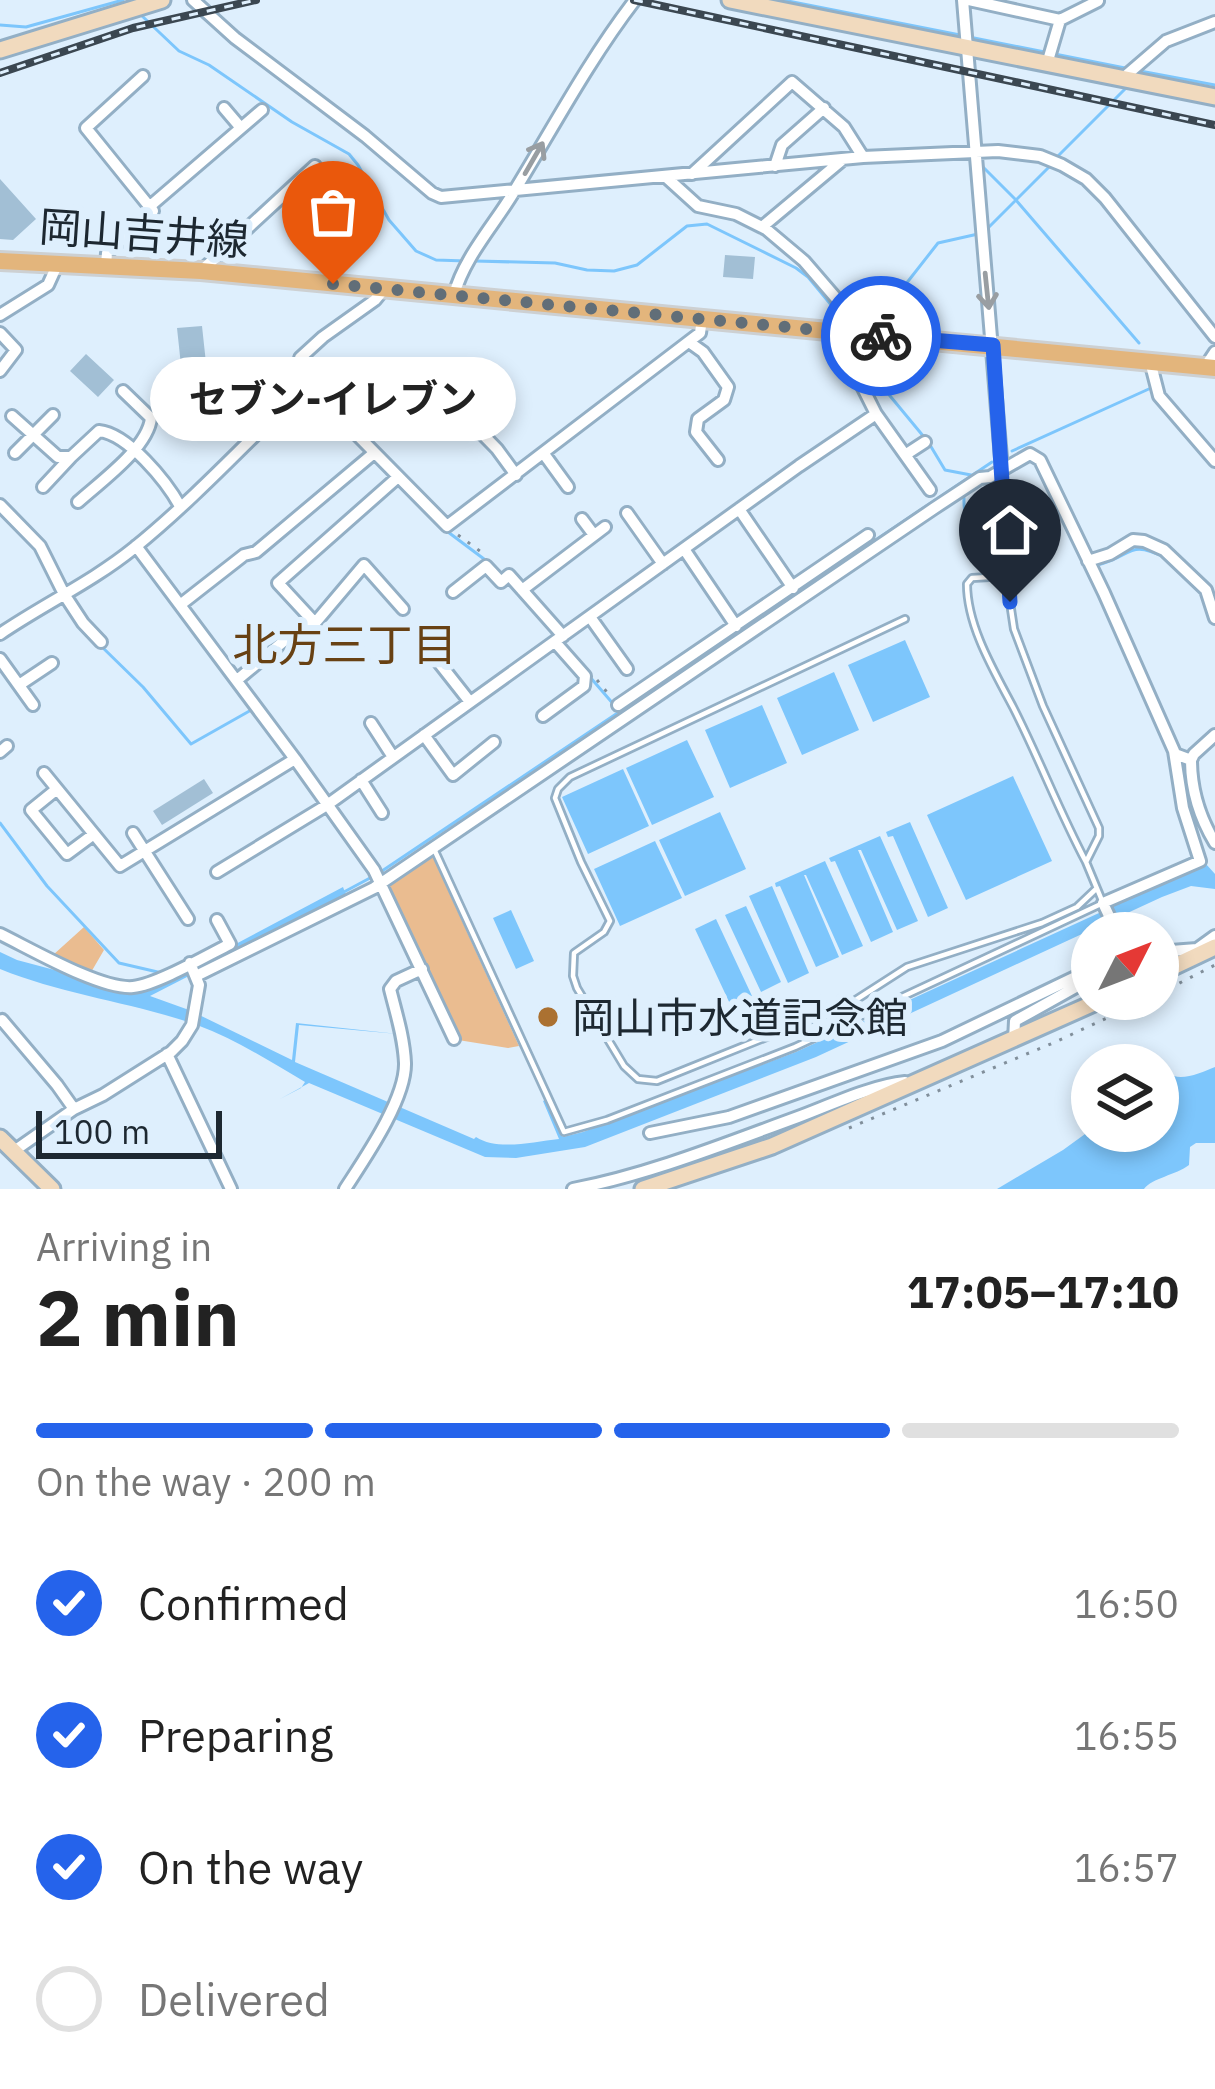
<!DOCTYPE html>
<html lang="en">
<head>
<meta charset="utf-8">
<style>
	:root { --surface:#fff; --page:#f2f2f2; --text:#222; --muted:#767676; --line:#e0e0e0; --accent:#2563eb }
	body { margin:0; font-family:"IBM Plex Sans","Noto Sans JP",sans-serif; background:var(--page); color:var(--text); height:100vh; display:flex; flex-direction:column; font-size:45px; white-space:nowrap }
	* { box-sizing:border-box; margin:0 }
	p { font-size:39px; color:var(--muted) }
	.icon { flex:none; width:66px; height:66px; fill:none; stroke:currentColor; stroke-width:2; stroke-linecap:round; stroke-linejoin:round }
	.map { position:relative; height:1189px; overflow:hidden }
	.drawer { display:flex; flex-direction:column; background:var(--surface); flex:1 }
	.drawer>* { flex:none }
	.needle { width:78px; rotate:48deg }
	.tools { position:absolute; left:1071px; top:912px; display:grid; gap:24px }
	.tools a { display:grid; place-items:center; width:108px; height:108px; border-radius:50%; background:var(--surface); box-shadow:0 6px 18px #0003; font-size:60px }
	.scale { position:absolute; left:36px; bottom:30px; width:186px; box-sizing:border-box; padding-left:12px; border:6px solid #1d2831; border-top:0; font-size:33px; line-height:42px; white-space:nowrap; color:#1d2831; -webkit-text-stroke:9px #deeffd; paint-order:stroke }
	.pin { position:absolute; display:grid; place-items:center; width:102px; height:102px; color:#fff; margin:-123px -51px; border-radius:50% 50% 50% 0; rotate:-45deg; box-shadow:0 0 12px #0007 }
	.pin .icon { rotate:45deg }
	.courier { position:absolute; display:grid; place-items:center; width:120px; height:120px; margin:-60px; border:9px solid #2563eb; border-radius:50%; background:#fff; color:#222; box-shadow:0 3px 15px #0007 }
	.bubble { position:absolute; height:84px; border-radius:42px; background:var(--surface); box-shadow:0 6px 18px #0003; font-size:39px; font-weight:700; line-height:84px; text-align:center }
	.head em { font-style:normal; font-weight:700 }
	.head div { display:flex; flex-direction:column-reverse }
	.head { display:flex; align-items:center; justify-content:space-between; height:204px; padding:0 36px }
	h1 { font-size:78px; font-weight:700; line-height:90px }
	.bar { display:grid; grid-template-columns:repeat(4,1fr); gap:18px 12px; align-content:center; height:144px; padding:0 36px }
	.bar i { height:15px; border-radius:9px; background:var(--line) }
	.bar .on { background:var(--accent) }
	.bar p { grid-column:span 4 }
	ol { padding:0 36px; list-style:none }
	li { display:flex; align-items:center; gap:36px; height:132px }
	li p { margin-inline-start:auto }
	li .icon { padding:12px; border-radius:50%; background:var(--accent); color:#fff; stroke-width:4 }
	li:last-child { color:var(--muted) }
	li i { width:66px; height:66px; border:6px solid var(--line); border-radius:50% }
	.map>svg:first-child { display:block }
	.green { fill:#eabc90 }
	.water { fill:#7dc6fc }
	.lines { fill:none; stroke-linecap:round; stroke-linejoin:round }
	.stream { stroke:#7dc6fc; stroke-width:3 }
	.building { fill:#a2bfd5 }
	.lane-casing { stroke:#93afc5; stroke-width:10 }
	.street-casing { stroke:#93afc5; stroke-width:16 }
	.secondary-casing { stroke:#93afc5; stroke-width:21 }
	.primary-casing { stroke:#cdd0d2; stroke-width:22 }
	.path { stroke:#818f9b; stroke-width:3; stroke-dasharray:3 9; stroke-linecap:butt }
	.lane { stroke:#fff; stroke-width:4.5 }
	.street { stroke:#fff; stroke-width:10 }
	.secondary { stroke:#f1dabe; stroke-width:15 }
	.primary { stroke:#e3b57c; stroke-width:16 }
	.rail-casing { stroke:#3b4751; stroke-width:8 }
	.rail { stroke:#deeffd; stroke-width:3; stroke-dasharray:9; stroke-linecap:butt }
	.oneway { stroke:#999ea2 }
	.done { stroke:#616e78; stroke-width:12; stroke-dasharray:0 21.6 }
	.route { stroke:#2563eb; stroke-width:15 }
	.poi-dot { fill:#ab7131; stroke:#deeffd; stroke-width:4.5 }
	.labels { text-anchor:middle; dominant-baseline:central; stroke-width:12; stroke-linejoin:round; paint-order:stroke }
	.street-label { font-size:42px; fill:#1d2831; stroke:#deeffd }
	.poi-label { font-size:42px; fill:#1d2831; stroke:#deeffd; text-anchor:start }
	.neighbourhood-label { font-size:45px; fill:#684113; stroke:#deeffd }
</style>
</head>
<body>
<div class="map">
<svg width="1215" height="1189" viewBox="0 0 1215 1189">
	<rect width="100%" height="100%" fill="#deeffd"/>
	<path class="green" d="M 432,855 L 519,1046 L 508,1048 L 458,1040 L 388,885 Z
		M 84,927 L 104,950 L 90,974 L 53,955 Z"/>
	<path class="water" d="M 905,640 L 930,697 L 873,722 L 848,665 Z
		M 834,672 L 859,730 L 802,755 L 777,698 Z
		M 762,705 L 787,763 L 730,788 L 705,730 Z
		M 687,740 L 714,797 L 652,825 L 626,768 Z
		M 623,769 L 649,826 L 588,854 L 562,797 Z
		M 1013,776 L 1052,861 L 966,900 L 927,815 Z
		M 720,812 L 746,869 L 685,896 L 659,840 Z
		M 910,822 L 948,908 L 928,917 L 893,836 L 888,837 L 886,832 Z
		M 880,836 L 918,921 L 897,930 L 861,850 L 858,850 L 893,932 L 871,942 L 835,861 L 831,862 L 829,858 Z
		M 655,841 L 682,898 L 620,926 L 594,869 Z
		M 825,861 L 863,946 L 842,955 L 806,875 L 804,875 L 839,957 L 816,967 L 780,886 L 776,887 L 775,883 Z
		M 1206,864 L 1215,874 L 1215,889 L 1191,886 L 1162,897 L 816,1057 L 585,1147 L 516,1158 L 485,1157 L 309,1083 L 280,1099 L 301,1088 L 305,1082 C 271,1062 235,1039 197,1025 C 131,1002 64,995 0,969 L 0,952 L 17,960 L 126,989 L 200,963 L 343,887 L 346,895 L 150,996 L 189,1010 L 292,1060 L 296,1023 L 398,1034 L 299,1025 L 295,1062 L 474,1139 L 476,1137 C 497,1151 532,1142 559,1139 L 543,1101 L 545,1100 L 563,1137 L 583,1132 L 796,1052 Z
		M 772,886 L 809,973 L 788,983 L 749,896 Z
		M 746,906 L 781,982 L 761,992 L 725,915 Z
		M 511,910 L 534,961 L 516,969 L 493,918 Z
		M 716,919 L 752,996 L 731,1006 L 695,929 Z
		M 1215,1067 L 1215,1143 L 1196,1143 L 1190,1147 L 1189,1165 C 1176,1175 1152,1178 1144,1189 L 997,1189 L 1063,1150 L 1092,1129 L 1092,1131 L 1158,1131 L 1158,1089 L 1173,1082 L 1174,1076 C 1185,1080 1203,1072 1215,1067 Z"/>
	<g class="lines">
		<path class="stream" d="M 783,0 L 960,35
			M 141,15 L 179,51 L 209,65 L 292,122 L 349,154 L 358,165 L 389,220 L 416,251 L 436,260 L 466,261
			M 0,25 L 26,27 L 123,0
			M 969,37 L 1125,68
			M 1140,71 L 1215,85
			M 1058,156 L 1127,87
			M 983,167 L 1015,199 L 1139,343
			M 987,229 L 1052,164
			M 475,261 L 555,263 L 587,270 L 614,271 L 637,265 L 687,226 L 707,224 L 796,268 L 808,277 L 847,324
			M 866,327 L 891,303 L 938,243 L 978,234
			M 859,342 L 881,385 L 924,437
			M 930,445 L 945,470 L 971,475
			M 1012,451 L 1151,388
			M 964,498 C 963,525 975,536 993,555
			M 448,532 L 488,562
			M 1097,565 C 1133,557 1127,538 1166,558
			M 507,582 L 557,637
			M 100,645 L 143,687 L 191,744 L 253,709
			M 590,677 L 615,706
			M 293,766 L 319,802
			M 324,810 L 371,875
			M 0,823 L 47,886 L 119,963 L 162,973
			M 379,873 L 992,462
			M 342,893 L 370,878"/>
	</g>
	<path class="building" d="M 0,179 L 36,219 L 13,240 L 0,239 Z
		M 331,222 L 356,225 L 359,230 L 359,244 L 325,242 L 326,226 Z
		M 725,255 L 755,257 L 753,279 L 723,277 Z
		M 202,326 L 209,391 L 199,392 L 200,401 L 185,403 L 177,328 Z
		M 86,354 L 114,380 L 98,397 L 70,371 Z
		M 204,779 L 213,793 L 162,825 L 153,811 Z"/>
	<g class="lines">
		<g class="lane-casing">
			<path id="lane" d="M 1006,576 L 972,578 L 967,584 C 967,626 994,671 1013,707 C 1039,758 1059,811 1086,862
				M 905,619 L 570,777 L 558,789 L 555,798 L 581,862 L 610,921 L 604,932 L 574,953 L 573,976 L 577,988 L 624,1066 L 638,1079 L 657,1081 L 851,1003 L 907,967 L 1042,923 L 1077,907 L 1096,889
				M 434,849 L 564,1132 L 607,1120 L 795,1047 L 1103,903 L 1086,862 L 1099,836 L 1099,828 L 1043,706 L 1014,629 L 1006,576 L 1002,470"/>
		</g>
		<g class="street-casing">
			<path id="street" d="M 193,0 L 235,38 L 365,136 L 432,193 L 441,197 L 863,157 L 998,151 L 1040,156 L 1062,165 L 1086,179 L 1105,198 L 1215,337
				M 963,0 L 1002,470 L 1030,454 L 1040,460 L 1104,593 L 1174,751 L 1183,808 L 1200,861 L 1103,903 L 1117,933
				M 969,0 L 1060,20 L 1098,1
				M 1047,64 L 1060,20
				M 1123,78 L 1166,41 L 1215,22
				M 224,108 L 241,128
				M 775,166 L 782,145 L 824,108
				M 692,174 L 792,82 L 844,127 L 863,157
				M 666,177 L 698,206 L 736,214 L 766,229 L 804,261 L 866,333
				M 149,207 L 262,110
				M 762,227 L 841,161
				M 106,265 L 107,253 L 153,211 L 86,128 L 143,76
				M 201,271 L 315,166
				M 454,295 C 464,257 495,224 515,190 C 554,126 589,60 635,0
				M 0,315 L 48,285 L 58,263
				M 835,332 L 876,414 L 930,490
				M 0,333 L 16,350 L 0,371
				M 689,342 L 703,352 L 728,387 L 724,400 L 698,419 L 696,432 L 718,460
				M 1150,361 L 1159,396 L 1215,461
				M 1205,367 L 1215,352
				M 300,382 L 308,385 L 447,526 L 700,333 L 702,319
				M 459,410 L 497,449 L 516,475
				M 12,416 L 58,457 L 71,457 L 99,431 C 128,434 166,481 180,506
				M 354,432 L 383,405
				M 15,453 L 53,415
				M 544,454 L 568,487
				M 905,455 L 925,442
				M 43,487 L 71,457
				M 78,502 C 100,482 148,448 151,418 L 123,391
				M 0,505 L 40,546 L 64,594 L 83,623 L 101,642
				M 739,509 L 793,588
				M 627,513 L 663,564
				M 582,519 L 594,535
				M 136,546 L 295,759 L 374,870 L 454,1039
				M 684,549 L 736,626
				M 1088,561 L 1110,554 L 1133,540 L 1144,541 L 1164,550 L 1206,590 L 1215,618
				M 522,590 L 605,527
				M 453,592 L 486,566 L 501,582 L 509,575 L 563,636
				M 180,605 L 244,555 L 256,552 L 374,453
				M 590,617 L 627,669
				M 315,623 L 278,583 L 398,477
				M 0,634 C 44,604 92,582 134,548 C 192,501 244,445 298,393 L 300,358 L 323,337 L 375,300 L 384,289
				M 433,655 L 470,702
				M 0,659 L 33,705
				M 237,680 L 290,636 L 315,623 L 364,565 L 403,609
				M 19,685 L 52,663
				M 618,705 L 868,535
				M 543,716 L 584,686 L 585,676 L 555,642
				M 371,723 L 393,757
				M 424,735 L 453,775 L 494,742
				M 0,752 L 7,746
				M 1175,754 L 1191,760 C 1191,789 1200,818 1215,843
				M 1191,760 L 1194,754 L 1215,735
				M 44,773 L 120,866 L 295,759
				M 361,780 L 382,813
				M 57,789 L 31,810 L 67,854 L 94,834
				M 133,833 L 188,919
				M 217,872 L 327,805 L 799,466 L 876,414
				M 0,934 C 31,949 101,990 133,987 C 156,985 208,955 230,944 L 217,920
				M 1158,952 L 1197,949 L 1215,936
				M 196,976 L 374,888 L 933,509 L 980,478 L 990,477 L 1002,470
				M 0,1021 L 2,1020 L 57,1085 L 74,1109
				M 1014,1040 L 1015,1021 L 1092,978
				M 167,1054 L 231,1189
				M 650,1133 L 729,1117 L 942,1041 L 1092,969
				M 14,1151 L 74,1109 L 103,1095 L 171,1052 L 182,1041 L 192,1025 L 199,985 L 190,963
				M 345,1189 C 365,1158 406,1099 405,1063 C 404,1038 396,1013 390,989 L 396,981 L 422,969
				M 573,1189 C 650,1174 724,1144 798,1117 C 830,1105 873,1085 905,1082"/>
		</g>
		<g class="secondary-casing">
			<path id="secondary" d="M 730,0 L 1215,97
				M 0,50 L 162,0
				M 1158,974 L 1215,947
				M 0,1138 L 52,1189
				M 643,1189 L 772,1146 L 1103,999"/>
		</g>
		<g class="primary-casing">
			<path id="primary" d="M 0,261 L 201,271 L 1215,368"/>
		</g>
		<path class="path" d="M 458,535 L 484,554
			M 597,680 L 610,696
			M 1158,994 L 1215,965
			M 849,1128 L 1053,1043 L 1148,999"/>
		<use href="#lane" class="lane"/>
		<use href="#street" class="street"/>
		<use href="#secondary" class="secondary"/>
		<use href="#primary" class="primary"/>
		<g class="rail-casing">
			<path id="rail" d="M 634,0 L 1215,125
				M 0,73 L 133,28 L 256,0"/>
		</g>
		<use href="#rail" class="rail"/>
	</g>
	<defs><path id="oneway-shaft" d="M-6 0H5M1.5-3L5.5 0L1.5 3" fill="none" stroke-width="1.6" stroke-linecap="round" stroke-linejoin="round" transform="scale(3)"/></defs>
	<g class="oneway">
		<use href="#oneway-shaft" transform="translate(534 158) rotate(-60)"/>
		<use href="#oneway-shaft" transform="translate(987 291) rotate(84)"/>
	</g>
	<g class="lines">
		<path class="done" d="M 333,284 L 881,336"/>
		<path class="route" d="M 881,336 L 993,345 L 1010,602"/>
	</g>
	<circle class="poi-dot" cx="548" cy="1017" r="12"/>
	<g class="labels">
		<g class="street-label">
			<text transform="translate(144 233) rotate(4)">岡山吉井線</text>
		</g>
		<g class="poi-label">
			<text x="572" y="1017">岡山市水道記念館</text>
		</g>
		<g class="neighbourhood-label">
			<text x="345" y="644">北方三丁目</text>
		</g>
	</g>
</svg>
<div class="tools">
<a><svg class="needle" viewBox="-14 -14 28 28"><path d="M0-13l5 13h-10z" fill="#e53935"/><path d="M0 13l5-13h-10z" fill="#767676"/></svg></a>
<a><svg class="icon" aria-label="layers" viewBox="0 0 24 24"><path d="M12 4l9 5-9 5-9-5zM3 14l9 5 9-5"/></svg></a>
</div>
<div class="scale">100 m</div>
<div class="pin" style="left:333px;top:284px;background:#ea580c"><svg class="icon" aria-label="bag" viewBox="0 0 24 24"><path d="M5 8h14l-1 12H6zM9 8a3 3 0 0 1 6 0"/></svg></div>
<div class="pin" style="left:1010px;top:602px;background:#1f2937"><svg class="icon" aria-label="home" viewBox="0 0 24 24"><path d="M3 11l9-7 9 7M6 9v11h12V9"/></svg></div>
<div class="courier" style="left:881px;top:336px"><svg class="icon" aria-label="bike" viewBox="0 0 24 24"><circle cx="6" cy="16" r="4"/><circle cx="18" cy="16" r="4"/><path d="M6 16l4-8h5l3 8M10 8l3 8H6M13 5h3"/></svg></div>
<div class="bubble" style="left:150px;top:357px;width:366px">セブン-イレブン</div>
</div>
<section class="drawer">
<div class="head"><div><h1>2 min</h1><p>Arriving in</p></div><em>17:05–17:10</em></div>
<div class="bar"><i class="on"></i><i class="on"></i><i class="on"></i><i></i><p>On the way · 200 m</p></div>
<ol>
<li><svg class="icon" aria-label="check" viewBox="0 0 24 24"><path d="M5 12l5 5 9-10"/></svg>Confirmed<p>16:50</p></li>
<li><svg class="icon" aria-label="check" viewBox="0 0 24 24"><path d="M5 12l5 5 9-10"/></svg>Preparing<p>16:55</p></li>
<li><svg class="icon" aria-label="check" viewBox="0 0 24 24"><path d="M5 12l5 5 9-10"/></svg>On the way<p>16:57</p></li>
<li><i></i>Delivered</li>
</ol>
</section>
</body>
</html>
